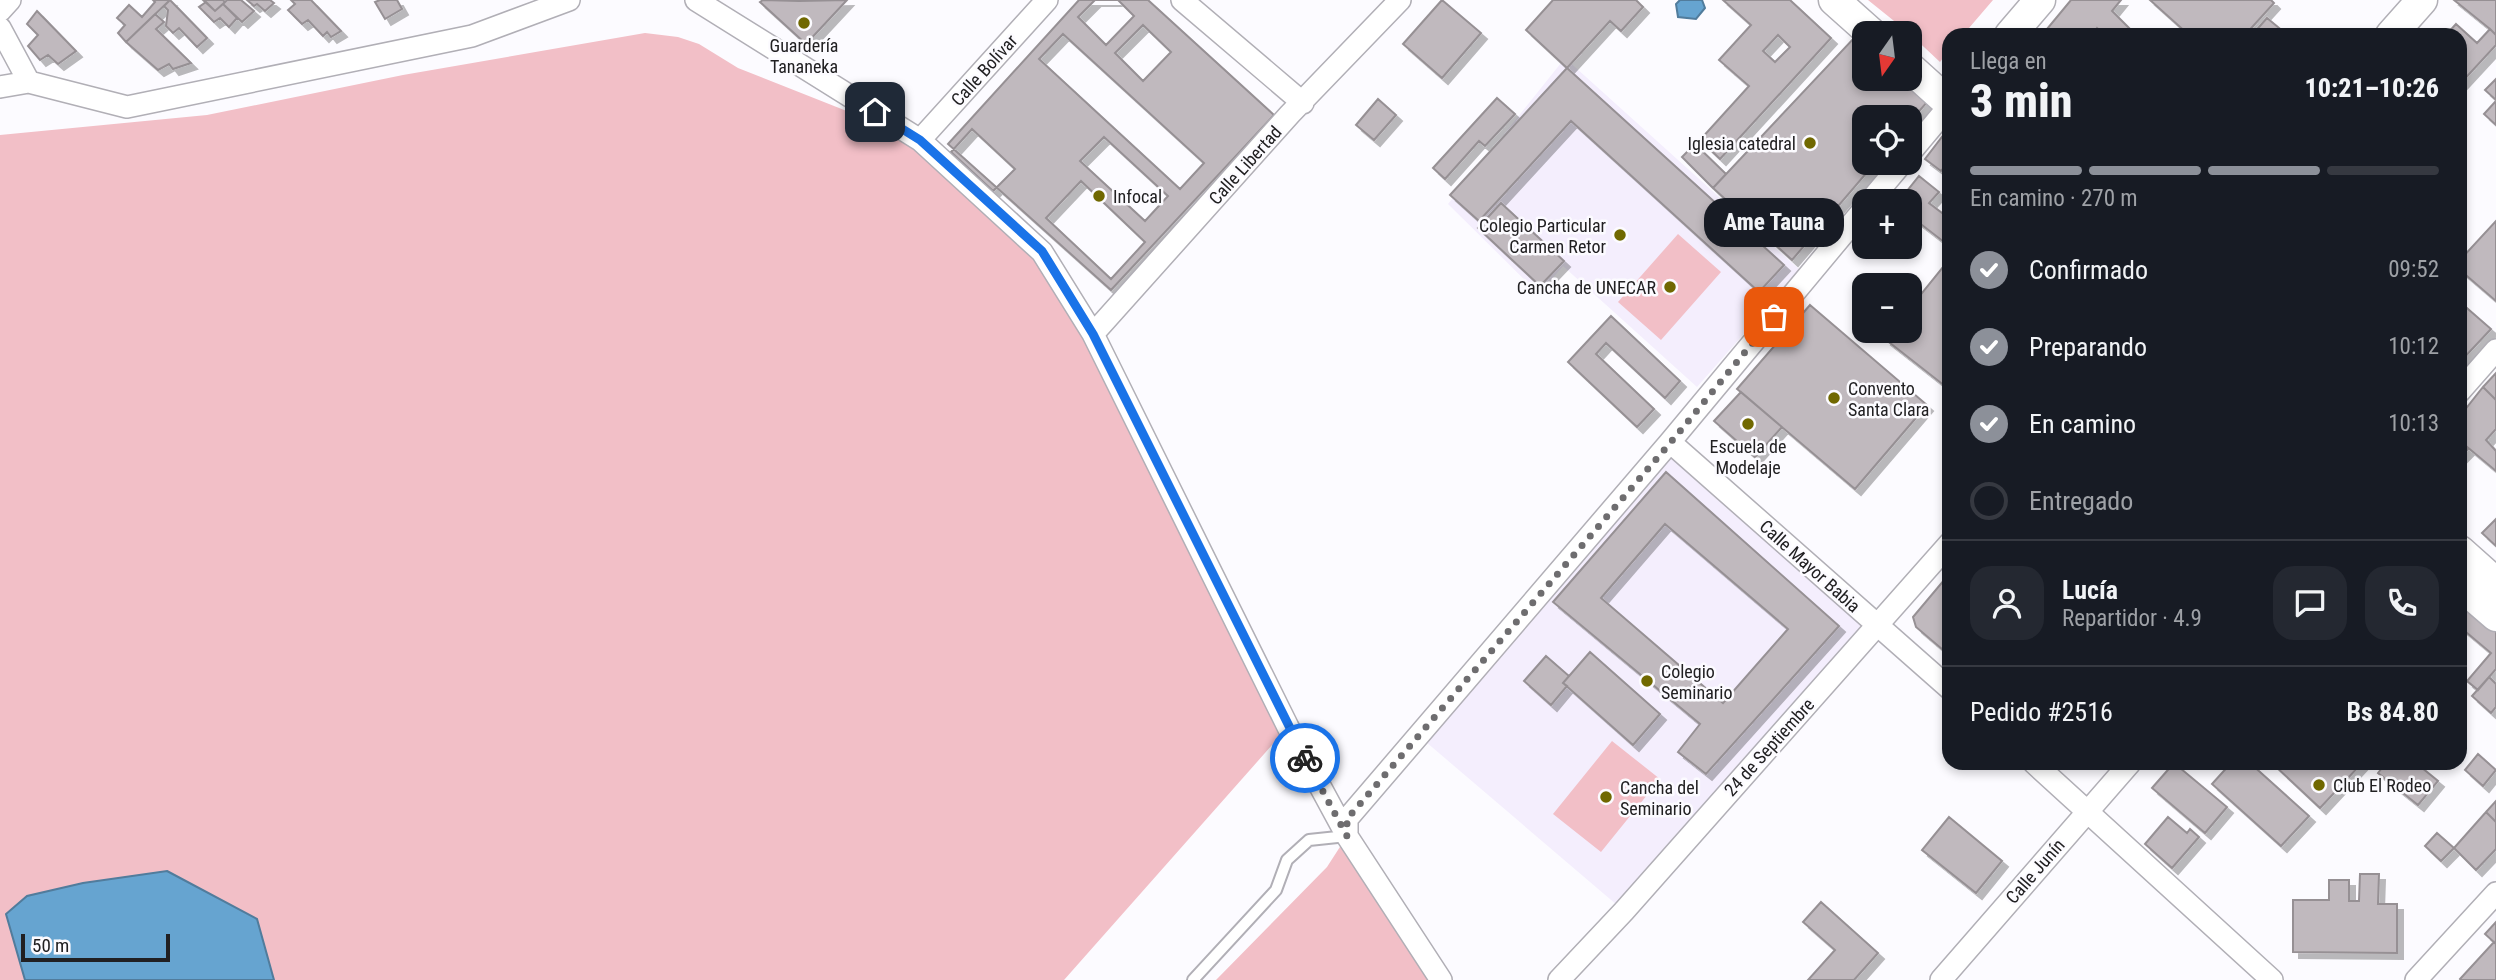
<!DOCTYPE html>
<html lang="es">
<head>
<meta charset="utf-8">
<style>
	:root { --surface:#171b24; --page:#242831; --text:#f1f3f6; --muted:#9ea1a6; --line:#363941; --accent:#8c9099 }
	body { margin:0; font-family:"Roboto Condensed",sans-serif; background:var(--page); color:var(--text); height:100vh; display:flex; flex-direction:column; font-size:26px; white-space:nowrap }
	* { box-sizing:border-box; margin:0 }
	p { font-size:23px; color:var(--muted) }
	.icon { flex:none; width:38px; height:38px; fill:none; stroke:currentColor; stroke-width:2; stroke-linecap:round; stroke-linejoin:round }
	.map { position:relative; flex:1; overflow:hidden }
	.side { position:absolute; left:1942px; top:28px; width:525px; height:742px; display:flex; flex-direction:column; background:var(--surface); border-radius:21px; box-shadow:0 4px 10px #0003 }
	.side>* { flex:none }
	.needle { width:46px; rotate:194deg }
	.tools { position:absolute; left:1852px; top:21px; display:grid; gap:14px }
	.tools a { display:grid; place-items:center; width:70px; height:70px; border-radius:14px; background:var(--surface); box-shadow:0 4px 10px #0003; font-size:35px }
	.scale { position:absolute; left:21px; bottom:18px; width:149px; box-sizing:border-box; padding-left:7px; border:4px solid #212022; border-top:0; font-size:19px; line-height:24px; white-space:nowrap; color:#212022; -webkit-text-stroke:5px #fcfbff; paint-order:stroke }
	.pin { position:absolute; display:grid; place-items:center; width:60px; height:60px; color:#fff; margin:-30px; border-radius:14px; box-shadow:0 4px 10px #0006 }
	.courier { position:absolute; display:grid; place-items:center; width:70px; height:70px; margin:-35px; border:5px solid #1a73e8; border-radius:50%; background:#fff; color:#222; box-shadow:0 2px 9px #0007 }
	.bubble { position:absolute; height:49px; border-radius:21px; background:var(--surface); box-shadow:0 4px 10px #0003; font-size:23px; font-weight:800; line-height:49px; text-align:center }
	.overview em { font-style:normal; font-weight:800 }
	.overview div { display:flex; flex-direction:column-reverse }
	.overview { display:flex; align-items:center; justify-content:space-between; height:119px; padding:0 28px }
	h1 { font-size:46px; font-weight:800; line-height:52px }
	.bar { display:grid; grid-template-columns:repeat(4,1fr); gap:10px 7px; align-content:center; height:84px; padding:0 28px }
	.bar i { height:9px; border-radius:5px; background:var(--line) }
	.bar .active { background:var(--accent) }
	.bar p { grid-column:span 4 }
	.line { display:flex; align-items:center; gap:18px; padding:0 28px; border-top:2px solid var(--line) }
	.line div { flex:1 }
	.round { display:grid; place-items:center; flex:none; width:74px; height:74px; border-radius:21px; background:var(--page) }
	ol { padding:0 28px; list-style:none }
	li { display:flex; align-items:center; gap:21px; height:77px }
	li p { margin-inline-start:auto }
	li .icon { padding:7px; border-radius:50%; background:var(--accent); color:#fff; stroke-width:4 }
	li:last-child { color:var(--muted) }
	li i { width:38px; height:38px; border:4px solid var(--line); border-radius:50% }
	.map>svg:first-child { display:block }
	.built { fill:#f4eefd }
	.green { fill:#f2bfc7 }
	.water { fill:#66a4d0; stroke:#517c9c; stroke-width:2 }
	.building { fill:#c0b9be; stroke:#969094; stroke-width:2; fill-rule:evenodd; filter:url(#shadow) }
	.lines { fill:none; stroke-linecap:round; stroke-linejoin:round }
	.service-casing { stroke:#b1afb6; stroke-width:14 }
	.minor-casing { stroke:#b1afb6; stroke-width:24 }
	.secondary-casing { stroke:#b1afb6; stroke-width:33 }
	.service { stroke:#fff; stroke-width:10 }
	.minor { stroke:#fff; stroke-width:21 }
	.secondary { stroke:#fff; stroke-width:30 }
	.done { stroke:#6e6d6f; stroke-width:7; stroke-dasharray:0 12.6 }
	.route { stroke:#1a73e8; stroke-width:9 }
	.poi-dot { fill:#706800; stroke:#fcfbff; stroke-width:2.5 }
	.labels { text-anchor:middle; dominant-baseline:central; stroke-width:5; stroke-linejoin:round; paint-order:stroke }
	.poi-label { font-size:18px; fill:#212022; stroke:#fcfbff; text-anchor:start }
	.street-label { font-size:18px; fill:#212022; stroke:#fcfbff }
</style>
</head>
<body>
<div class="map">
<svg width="2496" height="980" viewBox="0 0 2496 980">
	<defs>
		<filter id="shadow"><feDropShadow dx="6" dy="6" stdDeviation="0" flood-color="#0004"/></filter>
	</defs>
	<rect width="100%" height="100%" fill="#fcfbff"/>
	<path class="built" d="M 1565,58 L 1800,270 L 1697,387 L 1563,266 L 1539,294 L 1448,204 Z
		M 1670,442 L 1877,626 L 1624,911 L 1419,736 Z"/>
	<path class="green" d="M 1868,0 L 1993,0 L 1963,35 L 1950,35 L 1949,50 L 1940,62 L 1909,33 Z
		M 645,33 L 678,37 L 699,44 L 738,68 L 920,140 L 1042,252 L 1288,727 L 1064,980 L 274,980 L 257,919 L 167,871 L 83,883 L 27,896 L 6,915 L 25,980 L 0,980 L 0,135 L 207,115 L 403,75 Z
		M 1678,234 L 1721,272 L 1661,340 L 1618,302 Z
		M 1612,741 L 1660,779 L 1601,852 L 1553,814 Z
		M 1347,836 L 1441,980 L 1216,980 L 1327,867 Z"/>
	<path class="water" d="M 1680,0 L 1702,0 L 1705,8 L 1696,19 L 1678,17 L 1676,4 Z
		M 167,871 L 257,919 L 274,980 L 25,980 L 6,914 L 27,896 L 83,883 Z"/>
	<path class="building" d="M 153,0 L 170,0 L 126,42 L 118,33 L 125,25 L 117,18 L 129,5 L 142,17 L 155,2 Z
		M 170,0 L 207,38 L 197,47 L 179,28 L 173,33 L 166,26 L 168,10 L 164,6 Z
		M 203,0 L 223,0 L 225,2 L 215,11 Z
		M 227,0 L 241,0 L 254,11 L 242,22 L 223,4 Z
		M 247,0 L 270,0 L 274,3 L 265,11 L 257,4 L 254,6 Z
		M 291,0 L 311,0 L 341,31 L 331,37 L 327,32 L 323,36 L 308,20 L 302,24 L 288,10 L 295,4 Z
		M 380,0 L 397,0 L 402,9 L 385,19 L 375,2 Z
		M 763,0 L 799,1 L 847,0 L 806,44 L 760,2 Z
		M 1079,0 L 1148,0 L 1274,115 L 1111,290 L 948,144 Z
		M 1095,0 L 1118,0 L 1134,16 L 1106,45 L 1078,17 Z
		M 1442,0 L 1481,33 L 1442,78 L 1403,44 Z
		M 1553,0 L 1636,0 L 1643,7 L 1621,31 L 1610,21 L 1567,68 L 1526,30 Z
		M 1723,0 L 1790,0 L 1831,38 L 1720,159 L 1700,140 L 1749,86 L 1719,60 L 1751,25 ZM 1778,35 L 1790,47 L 1775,62 L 1763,51 Z
		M 2071,0 L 2121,0 L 2112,11 L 2136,35 L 2105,35 L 2097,28 L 2092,35 L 2042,35 Z
		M 2150,0 L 2271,0 L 2274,3 L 2245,35 L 2189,35 Z
		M 2454,0 L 2496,0 L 2496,35 L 2490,29 Z
		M 206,2 L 215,11 L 223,4 L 237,18 L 229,27 L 220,18 L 214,22 L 199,7 Z
		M 37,11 L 76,51 L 58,64 L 48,55 L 40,60 L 28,46 L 38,35 L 27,24 Z
		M 155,14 L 164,22 L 156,29 L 191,63 L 173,69 L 169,64 L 158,70 L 126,42 Z
		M 2267,18 L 2284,32 L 2281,35 L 2252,35 Z
		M 2456,24 L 2477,43 L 2490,29 L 2496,35 L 2496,45 L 2460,84 L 2460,35 L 2446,35 Z
		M 1143,25 L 1171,52 L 1143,81 L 1115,53 Z
		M 1063,34 L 1204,163 L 1180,189 L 1039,59 Z
		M 1854,38 L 1864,46 L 1864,79 L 1901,79 L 1928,101 L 1909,123 L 1909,117 L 1864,117 L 1864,163 L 1875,163 L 1792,260 L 1713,188 Z
		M 1567,68 L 1784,265 L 1759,292 L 1571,121 L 1479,221 L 1450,195 Z
		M 2496,79 L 2496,100 L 2485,90 Z
		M 1497,98 L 1515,114 L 1485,146 L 1479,141 L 1445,179 L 1433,168 Z
		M 1378,99 L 1396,115 L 1374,140 L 1356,125 Z
		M 2495,102 L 2496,103 L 2496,125 L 2484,114 Z
		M 972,129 L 1015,169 L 993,191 L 951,152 Z
		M 1948,129 L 1950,129 L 1950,161 L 1941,171 L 1925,159 Z
		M 1104,137 L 1168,196 L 1145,221 L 1080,161 Z
		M 1695,144 L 1726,174 L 1713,188 L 1682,157 Z
		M 1919,176 L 1939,192 L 1929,203 L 1950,219 L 1950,235 L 1944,242 L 1909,215 L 1909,201 L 1899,201 Z
		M 1081,181 L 1145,242 L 1111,279 L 1046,218 Z
		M 1501,203 L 1564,261 L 1540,286 L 1478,228 Z
		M 2496,221 L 2496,301 L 2460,270 L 2460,260 Z
		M 1947,262 L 1950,264 L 1950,390 L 1885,339 L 1891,331 L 1909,331 L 1909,309 Z
		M 2460,302 L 2491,329 L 2460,362 Z
		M 1810,305 L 1927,405 L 1855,489 L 1737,389 Z
		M 1611,316 L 1680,381 L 1665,398 L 1606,343 L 1596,354 L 1654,409 L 1637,427 L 1568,362 Z
		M 2496,373 L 2496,400 L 2483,387 Z
		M 2483,387 L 2496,400 L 2496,429 L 2486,440 L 2496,451 L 2496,471 L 2460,441 L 2460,416 Z
		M 1741,392 L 1782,427 L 1755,457 L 1714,421 Z
		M 2460,441 L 2468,449 L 2460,457 Z
		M 1666,472 L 1839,626 L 1706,774 L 1678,752 L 1700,724 L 1553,602 ZM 1665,524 L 1788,629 L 1723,703 L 1601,598 Z
		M 2496,519 L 2496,546 L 2482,533 Z
		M 1950,573 L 1950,655 L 1949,655 L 1916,627 L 1913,617 Z
		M 2460,595 L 2496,626 L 2496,669 L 2478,690 L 2467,681 L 2491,653 L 2460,627 Z
		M 1590,652 L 1660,714 L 1633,745 L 1563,683 Z
		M 1546,656 L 1569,676 L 1563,683 L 1567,686 L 1551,705 L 1524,681 Z
		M 2489,677 L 2496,684 L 2496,707 L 2491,713 L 2472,696 Z
		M 2478,754 L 2496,770 L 2483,786 L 2465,770 Z
		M 2174,763 L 2227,807 L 2205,833 L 2152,788 Z
		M 2231,763 L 2250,763 L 2309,816 L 2281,846 L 2212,784 Z
		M 2272,763 L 2362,763 L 2320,808 Z
		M 2386,763 L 2416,763 L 2438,781 L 2418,805 L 2378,773 Z
		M 2496,801 L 2496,822 L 2486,812 Z
		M 2486,812 L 2496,822 L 2496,849 L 2476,870 L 2454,848 Z
		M 1949,817 L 2002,861 L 1976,893 L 1922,850 Z
		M 2168,817 L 2187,833 L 2190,829 L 2199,837 L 2172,868 L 2145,844 Z
		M 2437,833 L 2454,848 L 2441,861 L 2425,846 Z
		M 2360,874 L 2379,874 L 2378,904 L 2397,904 L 2397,953 L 2293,952 L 2293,900 L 2329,900 L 2329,880 L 2349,880 L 2349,901 L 2359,901 Z
		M 1821,902 L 1878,953 L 1854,980 L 1808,980 L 1835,950 L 1803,922 Z
		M 2496,922 L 2496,944 L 2485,934 Z
		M 2494,942 L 2496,944 L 2496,980 L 2461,980 L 2460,979 Z"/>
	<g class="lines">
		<g class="service-casing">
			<path id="service" d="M 1193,980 L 1276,890 L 1287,860 L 1309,840 L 1347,836"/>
		</g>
		<g class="minor-casing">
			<path id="minor" d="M 696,0 L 920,140 L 1042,252 L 1093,334 L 1288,727 L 1347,836 L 1441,980
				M 1182,0 L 1303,103
				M 0,11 L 10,0
				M 0,28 L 29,82
				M 0,87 L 29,82 L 127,107 L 472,36 L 569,0
				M 920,140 L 1047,0
				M 1909,154 L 1950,105
				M 1870,201 L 1902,163
				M 1093,334 L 1290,114 L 1400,0
				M 2460,391 L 2496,350
				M 1670,442 L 1950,689
				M 2034,763 L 2272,980
				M 1347,836 L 1347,819 L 1670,442 L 1864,209
				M 1559,980 L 1624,911 L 1950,543
				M 1941,980 L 2130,763
				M 2416,980 L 2496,893"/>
		</g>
		<g class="secondary-casing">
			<path id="secondary" d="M 1834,0 L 1871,33
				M 2010,35 L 2040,0
				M 2391,35 L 2422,0
				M 1909,67 L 1950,104
				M 2460,551 L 2496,583
				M 2460,585 L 2496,616"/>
		</g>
		<use href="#service" class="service"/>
		<use href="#minor" class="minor"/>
		<use href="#secondary" class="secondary"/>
	</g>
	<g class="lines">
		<path class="done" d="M 1305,758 L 1347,836 L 1347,819 L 1671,442 L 1774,317"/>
		<path class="route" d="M 875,112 L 920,140 L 1042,251 L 1093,334 L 1305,758"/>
	</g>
	<g class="poi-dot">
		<circle cx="804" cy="23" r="7"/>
		<circle cx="1810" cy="143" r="7"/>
		<circle cx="1099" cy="196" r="7"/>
		<circle cx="1620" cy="235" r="7"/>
		<circle cx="1670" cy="287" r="7"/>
		<circle cx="1834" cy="398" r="7"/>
		<circle cx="1748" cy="424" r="7"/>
		<circle cx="1647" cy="681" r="7"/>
		<circle cx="2319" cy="785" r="7"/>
		<circle cx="1606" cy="797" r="7"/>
	</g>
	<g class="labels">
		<g class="poi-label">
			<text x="804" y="45" text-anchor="middle">Guardería<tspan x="804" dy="21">Tananeka</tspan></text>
			<text x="1796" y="143" text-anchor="end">Iglesia catedral</text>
			<text x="1113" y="196">Infocal</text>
			<text x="1606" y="225" text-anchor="end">Colegio Particular<tspan x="1606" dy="21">Carmen Retor</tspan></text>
			<text x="1656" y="287" text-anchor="end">Cancha de UNECAR</text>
			<text x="1848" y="388">Convento<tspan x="1848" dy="21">Santa Clara</tspan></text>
			<text x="1748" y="446" text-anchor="middle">Escuela de<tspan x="1748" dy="21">Modelaje</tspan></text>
			<text x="1661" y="671">Colegio<tspan x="1661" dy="21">Seminario</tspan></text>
			<text x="2333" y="785">Club El Rodeo</text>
			<text x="1620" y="787">Cancha del<tspan x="1620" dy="21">Seminario</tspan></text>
		</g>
		<g class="street-label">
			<text transform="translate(984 70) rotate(-48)">Calle Bolívar</text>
			<text transform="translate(1245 165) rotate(-48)">Calle Libertad</text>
			<text transform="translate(1810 566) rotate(42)">Calle Mayor Babia</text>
			<text transform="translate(1769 747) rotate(-48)">24 de Septiembre</text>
			<text transform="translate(2035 871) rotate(-49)">Calle Junín</text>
		</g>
	</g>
</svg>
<div class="tools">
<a><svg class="needle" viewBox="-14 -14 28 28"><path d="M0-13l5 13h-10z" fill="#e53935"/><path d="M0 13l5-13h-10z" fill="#9ea1a6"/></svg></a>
<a><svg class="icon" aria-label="locate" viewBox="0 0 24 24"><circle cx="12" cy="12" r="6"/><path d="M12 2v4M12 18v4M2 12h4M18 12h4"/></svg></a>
<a>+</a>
<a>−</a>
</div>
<div class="scale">50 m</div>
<div class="pin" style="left:1774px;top:317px;background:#ea580c"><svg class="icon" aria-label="bag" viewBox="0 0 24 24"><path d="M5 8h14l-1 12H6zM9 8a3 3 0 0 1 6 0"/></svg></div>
<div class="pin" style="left:875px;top:112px;background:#1f2937"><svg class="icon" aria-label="home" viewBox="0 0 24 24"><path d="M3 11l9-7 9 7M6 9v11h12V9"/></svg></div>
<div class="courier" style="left:1305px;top:758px"><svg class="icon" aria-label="bike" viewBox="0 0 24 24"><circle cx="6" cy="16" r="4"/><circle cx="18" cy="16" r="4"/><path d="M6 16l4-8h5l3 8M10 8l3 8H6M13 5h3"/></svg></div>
<div class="bubble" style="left:1704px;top:198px;width:140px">Ame Tauna</div>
<section class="side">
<div class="overview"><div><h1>3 min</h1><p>Llega en</p></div><em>10:21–10:26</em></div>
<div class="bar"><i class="active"></i><i class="active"></i><i class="active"></i><i></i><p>En camino · 270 m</p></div>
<ol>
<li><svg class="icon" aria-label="check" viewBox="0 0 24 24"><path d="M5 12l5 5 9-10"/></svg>Confirmado<p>09:52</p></li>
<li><svg class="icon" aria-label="check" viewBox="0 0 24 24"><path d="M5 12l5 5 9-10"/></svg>Preparando<p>10:12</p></li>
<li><svg class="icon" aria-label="check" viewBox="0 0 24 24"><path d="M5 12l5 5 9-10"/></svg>En camino<p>10:13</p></li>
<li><i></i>Entregado</li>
</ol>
<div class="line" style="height:126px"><a class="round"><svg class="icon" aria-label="person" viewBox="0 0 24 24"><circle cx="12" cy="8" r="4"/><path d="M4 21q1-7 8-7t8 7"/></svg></a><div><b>Lucía</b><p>Repartidor · 4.9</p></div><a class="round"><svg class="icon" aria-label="chat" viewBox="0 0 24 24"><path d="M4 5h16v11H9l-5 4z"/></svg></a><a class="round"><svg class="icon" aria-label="phone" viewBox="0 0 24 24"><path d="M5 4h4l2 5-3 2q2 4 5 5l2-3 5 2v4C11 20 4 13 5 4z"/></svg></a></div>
<div class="line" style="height:91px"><div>Pedido #2516</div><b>Bs 84.80</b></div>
</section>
</div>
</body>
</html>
